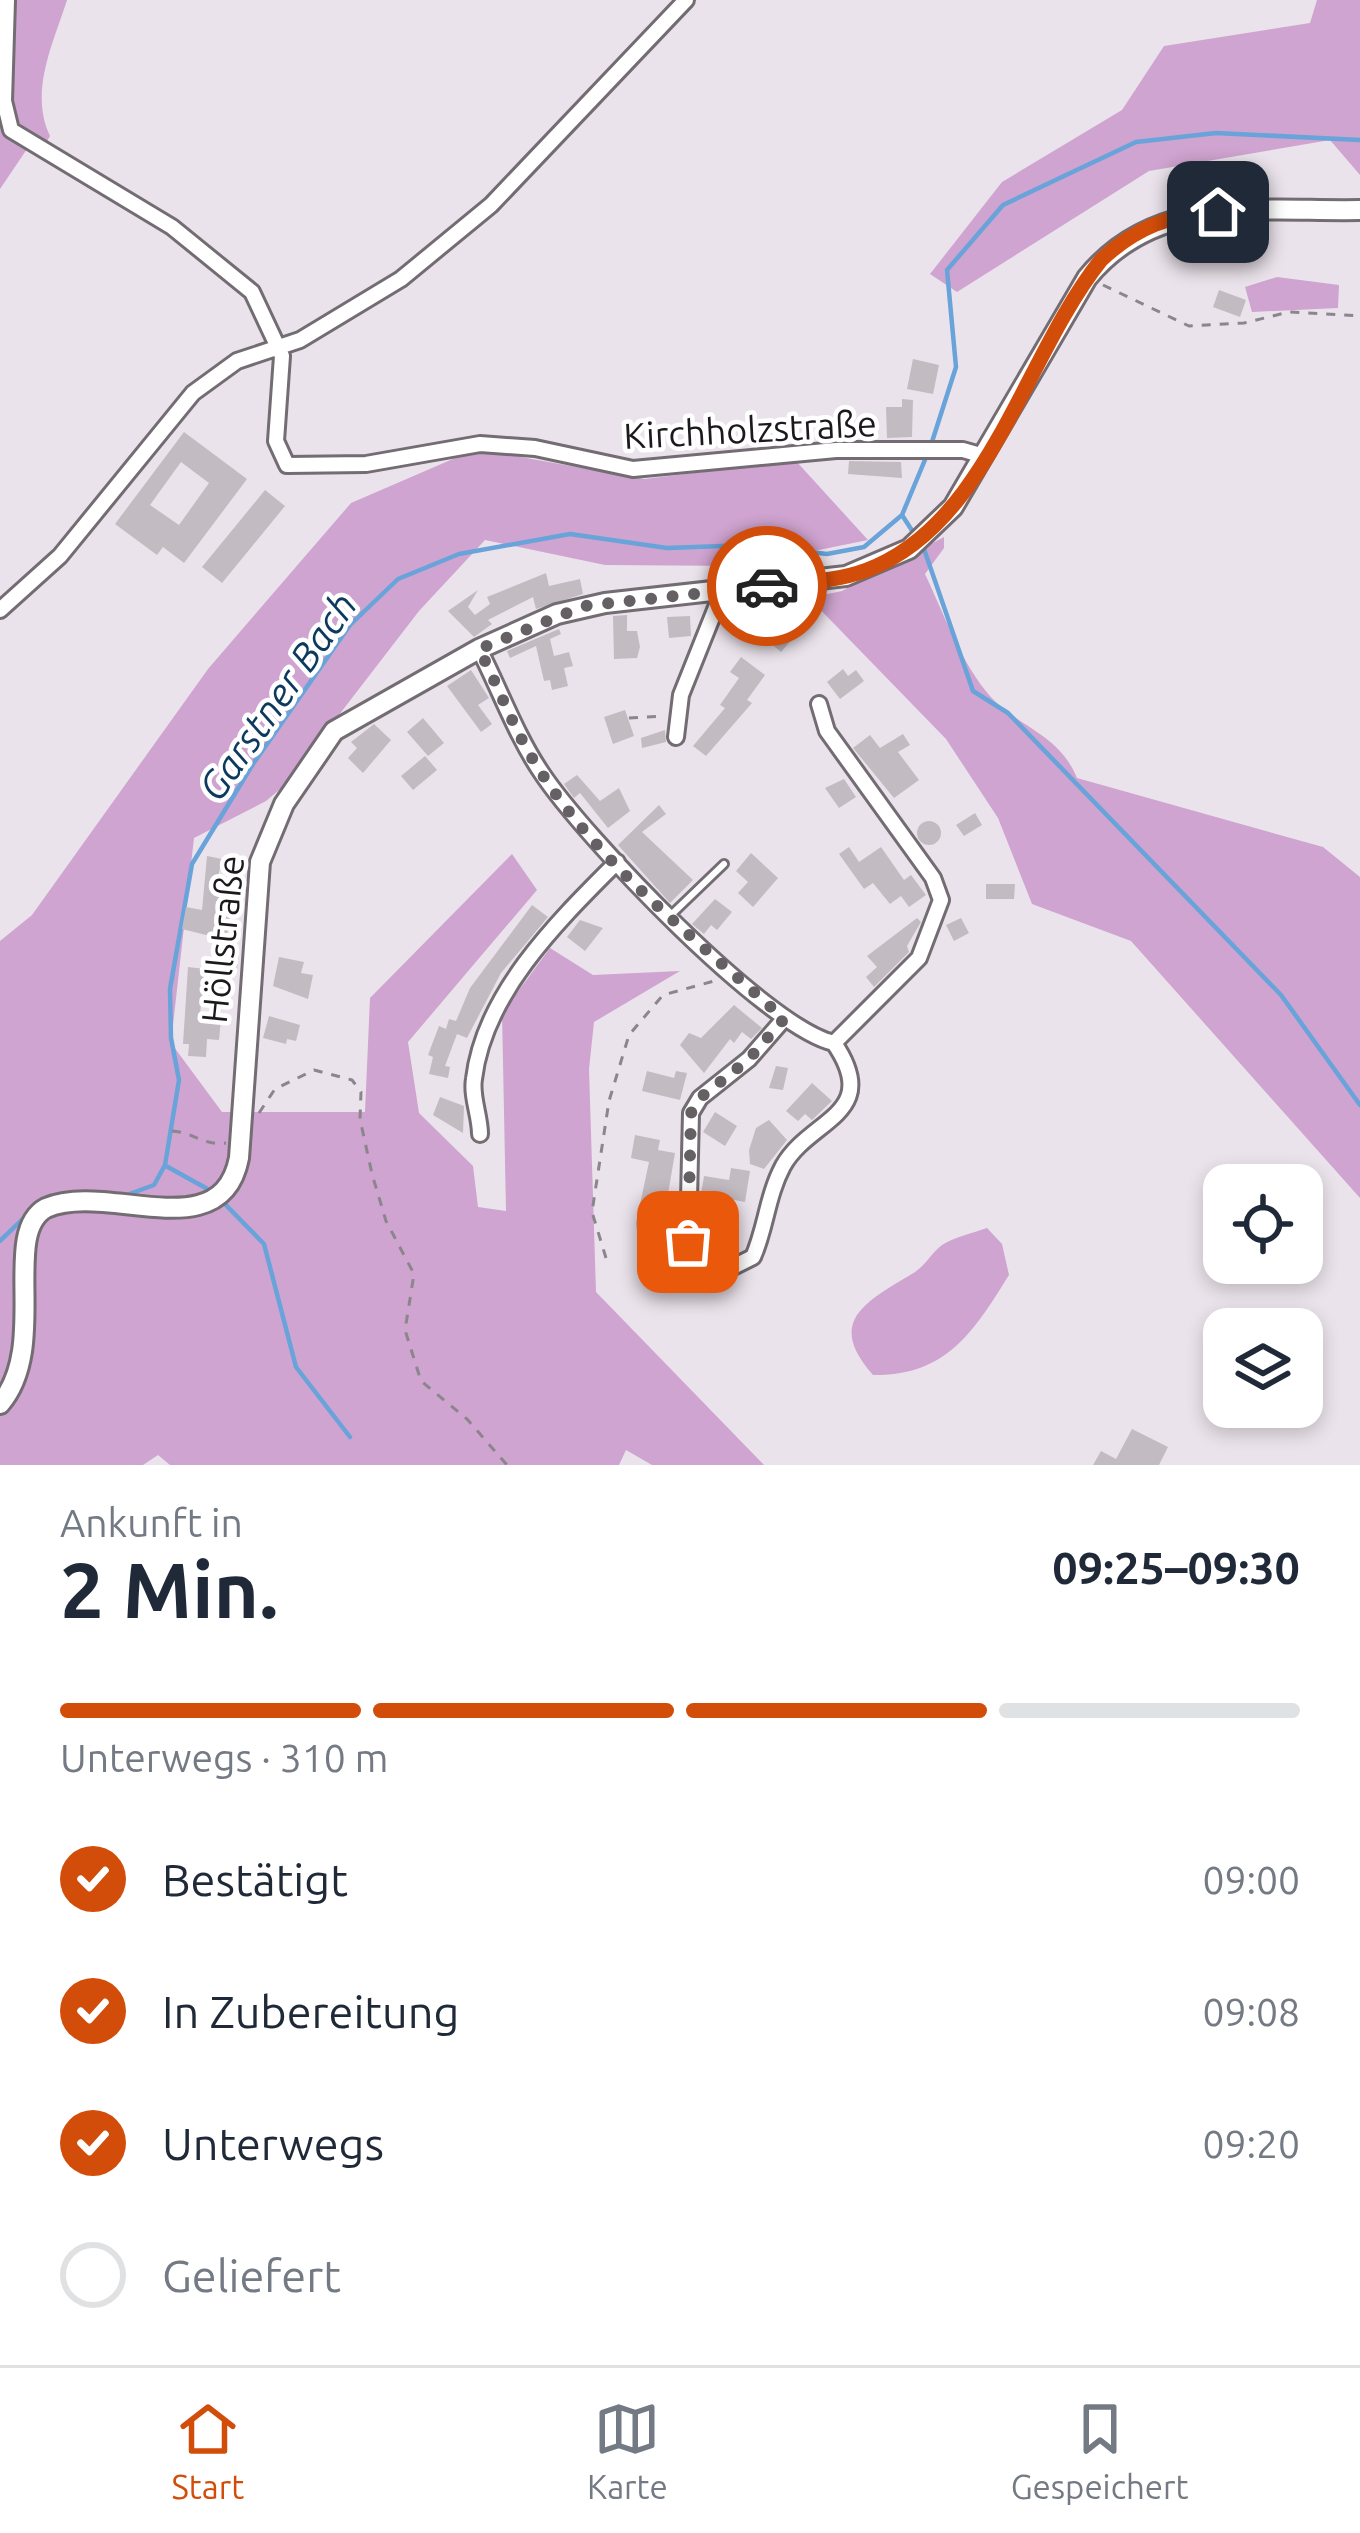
<!DOCTYPE html>
<html lang="de">
<head>
<meta charset="utf-8">
<style>
	:root { --surface:#fff; --page:#f6f6f7; --text:#1f2937; --muted:#747a83; --line:#e0e1e3; --accent:#d24d0a }
	body { margin:0; font-family:Ubuntu,sans-serif; background:var(--page); color:var(--text); height:100vh; display:flex; flex-direction:column; font-size:45px; white-space:nowrap }
	* { box-sizing:border-box; margin:0 }
	p { font-size:39px; color:var(--muted) }
	.icon { flex:none; width:66px; height:66px; fill:none; stroke:currentColor; stroke-width:2; stroke-linecap:round; stroke-linejoin:round }
	.map { position:relative; height:1465px; overflow:hidden }
	.panel { display:flex; flex-direction:column; background:var(--surface); flex:1 }
	.panel>* { flex:none }
	.tools { position:absolute; left:1203px; top:1164px; display:grid; gap:24px }
	.tools a { display:grid; place-items:center; width:120px; height:120px; border-radius:24px; background:var(--surface); box-shadow:0 6px 18px #0003; font-size:60px }
	.pin { position:absolute; display:grid; place-items:center; width:102px; height:102px; color:#fff; margin:-51px; border-radius:24px; box-shadow:0 6px 18px #0006 }
	.courier { position:absolute; display:grid; place-items:center; width:120px; height:120px; margin:-60px; border:9px solid #d24d0a; border-radius:50%; background:#fff; color:#222; box-shadow:0 3px 15px #0007 }
	.headline em { font-style:normal; font-weight:700 }
	.headline div { display:flex; flex-direction:column-reverse }
	.headline { display:flex; align-items:center; justify-content:space-between; height:204px; padding:0 60px }
	h1 { font-size:78px; font-weight:700; line-height:90px }
	.bar { display:grid; grid-template-columns:repeat(4,1fr); gap:18px 12px; align-content:center; height:144px; padding:0 60px }
	.bar i { height:15px; border-radius:9px; background:var(--line) }
	.bar .on { background:var(--accent) }
	.bar p { grid-column:span 4 }
	ol { padding:0 60px; list-style:none }
	li { display:flex; align-items:center; gap:36px; height:132px }
	li p { margin-inline-start:auto }
	li .icon { padding:12px; border-radius:50%; background:var(--accent); color:#fff; stroke-width:4 }
	li:last-child { color:var(--muted) }
	li i { width:66px; height:66px; border:6px solid var(--line); border-radius:50% }
	.tabs { display:flex; justify-content:space-around; align-items:center; height:168px; border-top:3px solid var(--line); background:var(--surface); font-size:33px; color:var(--muted) }
	.tabs a { display:grid; justify-items:center; gap:6px }
	.tabs .on { color:var(--accent) }
	.map>svg:first-child { display:block }
	.green { fill:#cfa4d0 }
	.lines { fill:none; stroke-linecap:round; stroke-linejoin:round }
	.stream { stroke:#68a3da; stroke-width:4.5 }
	.building { fill:#c3bbc2; fill-rule:evenodd }
	.lane-casing { stroke:#736c73; stroke-width:12 }
	.street-casing { stroke:#736c73; stroke-width:20 }
	.secondary-casing { stroke:#736c73; stroke-width:24 }
	.path { stroke:#8b868b; stroke-width:3; stroke-dasharray:9 9; stroke-linecap:butt }
	.lane { stroke:#fff; stroke-width:6 }
	.street { stroke:#fff; stroke-width:14 }
	.secondary { stroke:#fff; stroke-width:18 }
	.done { stroke:#646064; stroke-width:12; stroke-dasharray:0 21.6 }
	.route { stroke:#d24d0a; stroke-width:15 }
	.labels { text-anchor:middle; dominant-baseline:central; stroke-width:9; stroke-linejoin:round; paint-order:stroke }
	.street-label { font-size:36px; fill:#1c191c; stroke:#fff }
	.water-label { font-size:39px; font-style:italic; fill:#0c3a5e; stroke:#fff }
</style>
</head>
<body>
<div class="map">
<svg width="1360" height="1465" viewBox="0 0 1360 1465">
	<rect width="100%" height="100%" fill="#ebe3eb"/>
	<path class="green" d="M 10,0 L 67,0 C 53,44 29,92 50,136 L 44,147 L 11,117 Z
		M 1317,0 L 1360,0 L 1360,175 L 1330,140 L 1149,171 L 957,292 L 930,274 L 1002,182 L 1122,110 L 1164,46 L 1310,23 Z
		M 0,123 L 27,149 L 0,189 Z
		M 1277,277 L 1339,285 L 1338,308 L 1252,312 L 1245,287 Z
		M 476,449 L 644,479 L 796,461 L 868,540 L 740,566 L 605,565 L 485,540 L 419,611 L 285,785 L 266,801 L 194,838 L 171,1043 L 222,1112 L 365,1112 L 370,998 L 512,854 L 537,890 L 408,1042 L 419,1113 L 473,1166 L 478,1207 L 506,1211 L 502,1013 L 550,948 L 593,975 L 680,971 L 594,1022 L 589,1069 L 596,1292 L 764,1465 L 652,1465 L 626,1450 L 619,1465 L 170,1465 L 158,1455 L 143,1465 L 0,1465 L 0,941 L 32,915 L 208,669 L 351,503 Z
		M 944,537 L 944,548 L 925,574 C 943,612 959,657 985,690 C 1013,727 1058,731 1077,778 L 1323,847 L 1360,877 L 1360,1198 L 1131,941 L 1032,904 L 998,818 L 946,739 L 809,598 L 842,591 Z
		M 987,1228 L 1002,1244 L 1009,1275 C 973,1333 946,1376 873,1375 C 824,1320 868,1301 915,1272 C 926,1265 932,1252 942,1245 C 954,1237 973,1233 987,1228 Z"/>
	<g class="lines">
		<path class="stream" d="M 931,445 L 956,367 L 947,270 L 1003,205 L 1136,142 L 1216,133 L 1360,140
			M 902,515 L 913,532
			M 924,549 L 973,691 L 1008,713 L 1281,995 L 1360,1105
			M 166,1166 L 213,1192
			M 124,1196 L 154,1185 L 165,1165 L 179,1080 L 171,1038 L 170,989 L 192,864 L 253,764 L 350,625 L 398,579 L 459,554 L 570,534 L 667,548 L 750,545 L 827,554 L 864,547 L 902,515 L 927,455
			M 221,1200 L 264,1244 L 296,1367 L 350,1437
			M 0,1241 L 31,1211"/>
	</g>
	<path class="building" d="M 1219,290 L 1246,300 L 1240,317 L 1213,307 Z
		M 913,359 L 939,365 L 933,394 L 907,389 Z
		M 902,399 L 913,400 L 912,437 L 887,438 L 886,407 L 902,407 Z
		M 184,432 L 247,479 L 184,563 L 163,547 L 157,555 L 115,524 ZM 181,462 L 209,483 L 179,525 L 150,505 Z
		M 849,461 L 901,462 L 902,478 L 848,474 Z
		M 265,490 L 285,506 L 222,583 L 202,567 Z
		M 546,573 L 549,586 L 580,579 L 583,594 L 536,609 L 533,597 L 488,620 L 492,624 L 474,637 L 448,611 L 478,590 L 468,607 L 475,615 L 490,604 L 487,597 Z
		M 765,607 L 785,625 L 796,612 L 807,622 L 781,652 L 749,625 Z
		M 627,615 L 627,631 L 637,631 L 640,647 L 637,658 L 614,659 L 613,616 Z
		M 690,616 L 691,636 L 669,638 L 667,617 Z
		M 559,629 L 561,634 L 550,639 L 554,656 L 569,652 L 573,666 L 564,668 L 568,686 L 552,690 L 550,680 L 544,681 L 536,646 L 510,658 L 507,651 Z
		M 741,657 L 765,675 L 747,700 L 752,703 L 706,756 L 693,746 L 725,708 L 720,705 L 739,678 L 730,672 Z
		M 843,669 L 848,676 L 856,670 L 864,681 L 840,699 L 827,682 Z
		M 471,670 L 489,698 L 478,705 L 492,724 L 481,732 L 447,686 Z
		M 625,710 L 634,736 L 613,744 L 604,717 Z
		M 423,718 L 444,743 L 428,756 L 407,732 Z
		M 374,724 L 391,740 L 363,773 L 348,758 L 357,748 L 351,742 Z
		M 665,730 L 666,742 L 642,748 L 641,738 Z
		M 903,734 L 910,745 L 898,752 L 919,780 L 894,798 L 853,748 L 870,735 L 880,748 Z
		M 425,756 L 437,770 L 413,790 L 401,776 Z
		M 577,775 L 600,801 L 619,788 L 630,811 L 608,828 L 580,793 L 574,798 L 564,784 Z
		M 844,779 L 856,797 L 839,808 L 825,788 Z
		M 659,805 L 666,814 L 642,832 L 693,880 L 670,903 L 618,845 Z
		M 975,813 L 982,825 L 964,836 L 956,825 Z
		M917 833a12 12 0 1 1 24 0a12 12 0 1 1-24 0Z
		M 849,847 L 859,862 L 881,847 L 904,880 L 911,875 L 926,895 L 909,907 L 901,896 L 890,904 L 873,883 L 864,889 L 839,854 Z
		M 751,853 L 778,878 L 753,907 L 738,893 L 748,882 L 736,871 Z
		M 207,856 L 222,859 L 218,877 L 236,881 L 226,940 L 182,929 L 186,907 L 202,910 Z
		M 986,884 L 1015,884 L 1014,899 L 986,899 Z
		M 715,899 L 732,912 L 717,930 L 711,925 L 704,934 L 692,924 Z
		M 532,905 L 548,917 L 501,973 L 467,1038 L 457,1034 L 445,1066 L 450,1067 L 448,1078 L 429,1074 L 433,1057 L 428,1055 L 439,1026 L 446,1029 L 449,1019 L 456,1021 L 470,988 Z
		M 917,918 L 921,922 L 907,946 L 909,952 L 874,987 L 866,977 L 877,967 L 867,956 Z
		M 961,918 L 969,933 L 954,941 L 946,925 Z
		M 580,920 L 603,928 L 585,951 L 567,937 Z
		M 217,950 L 239,952 L 237,970 L 216,968 Z
		M 279,957 L 304,962 L 301,973 L 313,975 L 308,999 L 273,986 Z
		M 188,967 L 205,969 L 200,1014 L 221,1019 L 219,1040 L 207,1039 L 206,1057 L 188,1056 L 189,1044 L 183,1044 Z
		M 734,1005 L 762,1028 L 751,1039 L 742,1032 L 734,1043 L 730,1039 L 704,1073 L 680,1045 L 689,1033 L 701,1038 Z
		M 269,1016 L 300,1025 L 296,1041 L 287,1039 L 286,1044 L 263,1038 Z
		M 776,1066 L 788,1068 L 783,1090 L 769,1088 Z
		M 647,1071 L 674,1078 L 676,1071 L 687,1073 L 680,1100 L 642,1091 Z
		M 812,1083 L 832,1101 L 812,1120 L 805,1114 L 798,1121 L 786,1111 Z
		M 440,1097 L 464,1106 L 463,1133 L 433,1115 Z
		M 715,1112 L 737,1126 L 725,1146 L 703,1132 Z
		M 769,1120 L 787,1140 L 764,1169 L 750,1164 L 749,1150 L 756,1128 Z
		M 635,1135 L 660,1140 L 658,1150 L 675,1153 L 668,1194 L 674,1194 L 668,1238 L 677,1238 L 680,1255 L 639,1249 L 636,1223 L 649,1162 L 631,1158 Z
		M 731,1168 L 750,1171 L 745,1202 L 701,1194 L 704,1176 L 729,1180 Z
		M 709,1235 L 732,1237 L 730,1255 L 708,1252 Z
		M 1132,1429 L 1168,1447 L 1159,1465 L 1093,1465 L 1101,1451 L 1116,1459 Z"/>
	<g class="lines">
		<g class="lane-casing">
			<path id="lane" d="M 672,914 L 724,864"/>
		</g>
		<g class="street-casing">
			<path id="street" d="M 7,0 L 4,101 L 11,130 L 172,227 L 252,292 L 282,356 L 276,441 L 287,465 L 366,464 L 480,444 L 535,448 L 633,469 L 836,450 L 963,450 L 984,456
				M 0,610 L 60,556 L 193,393 L 237,361 L 300,340 L 401,279 L 491,205 L 686,0
				M 479,649 C 500,690 516,735 541,772 C 583,836 766,1028 834,1043 L 919,958 L 941,900 L 933,878 L 827,731 L 819,704
				M 676,737 L 681,695 L 723,590
				M 784,1019 L 749,1059 L 700,1098 L 691,1113 L 688,1242 L 700,1262 L 733,1267 L 753,1257 C 766,1228 767,1196 783,1166 C 810,1118 883,1115 834,1043
				M 480,1134 C 480,1116 471,1096 474,1079 C 484,993 559,920 617,862"/>
		</g>
		<g class="secondary-casing">
			<path id="secondary" d="M 0,1404 C 50,1346 0,1233 46,1208 C 107,1181 221,1250 239,1158 L 260,862 L 284,804 L 334,731 L 479,649 L 557,614 L 605,603 L 846,576 L 909,549 L 953,507 L 1087,278 C 1156,193 1261,212 1360,210"/>
		</g>
		<path class="path" d="M 1103,285 L 1189,326 L 1244,323 L 1289,312 L 1360,316
			M 629,718 L 663,716
			M 259,1113 L 275,1089 L 314,1070 L 352,1080 L 361,1092 L 360,1119 L 372,1174 L 386,1221 L 414,1274 L 405,1330 L 421,1381 L 467,1419 L 507,1465
			M 172,1131 C 193,1132 203,1146 226,1143
			M 606,1258 L 592,1212 L 609,1101 L 629,1035 L 663,995 L 714,981"/>
		<use href="#lane" class="lane"/>
		<use href="#street" class="street"/>
		<use href="#secondary" class="secondary"/>
	</g>
	<g class="lines">
		<path class="done" d="M 688,1242 L 691,1113 L 700,1098 L 749,1059 L 784,1019 C 699,941 599,866 537,766 C 514,730 499,688 479,649 L 584,606 L 767,586"/>
		<path class="route" d="M 767,586 C 800,582 835,582 867,570 C 989,524 1024,356 1101,260 C 1135,228 1172,213 1218,212"/>
	</g>
	<g class="labels">
		<g class="street-label">
			<text transform="translate(750 429) rotate(-3)">Kirchholzstraße</text>
			<text transform="translate(222 939) rotate(-84)">Höllstraße</text>
		</g>
		<g class="water-label">
			<text transform="translate(277 696) rotate(-55)">Garstner Bach</text>
		</g>
	</g>
</svg>
<div class="tools">
<a><svg class="icon" aria-label="locate" viewBox="0 0 24 24"><circle cx="12" cy="12" r="6"/><path d="M12 2v4M12 18v4M2 12h4M18 12h4"/></svg></a>
<a><svg class="icon" aria-label="layers" viewBox="0 0 24 24"><path d="M12 4l9 5-9 5-9-5zM3 14l9 5 9-5"/></svg></a>
</div>
<div class="pin" style="left:688px;top:1242px;background:#ea580c"><svg class="icon" aria-label="bag" viewBox="0 0 24 24"><path d="M5 8h14l-1 12H6zM9 8a3 3 0 0 1 6 0"/></svg></div>
<div class="pin" style="left:1218px;top:212px;background:#1f2937"><svg class="icon" aria-label="home" viewBox="0 0 24 24"><path d="M3 11l9-7 9 7M6 9v11h12V9"/></svg></div>
<div class="courier" style="left:767px;top:586px"><svg class="icon" aria-label="car" viewBox="0 0 24 24"><path d="M5 17H2v-5l4-1 3-4h7l3 4 3 1v5h-3M9 17h6M6 11h13"/><circle cx="7" cy="17" r="2"/><circle cx="17" cy="17" r="2"/></svg></div>
</div>
<section class="panel">
<div class="headline"><div><h1>2 Min.</h1><p>Ankunft in</p></div><em>09:25–09:30</em></div>
<div class="bar"><i class="on"></i><i class="on"></i><i class="on"></i><i></i><p>Unterwegs · 310 m</p></div>
<ol>
<li><svg class="icon" aria-label="check" viewBox="0 0 24 24"><path d="M5 12l5 5 9-10"/></svg>Bestätigt<p>09:00</p></li>
<li><svg class="icon" aria-label="check" viewBox="0 0 24 24"><path d="M5 12l5 5 9-10"/></svg>In Zubereitung<p>09:08</p></li>
<li><svg class="icon" aria-label="check" viewBox="0 0 24 24"><path d="M5 12l5 5 9-10"/></svg>Unterwegs<p>09:20</p></li>
<li><i></i>Geliefert</li>
</ol>
</section>
<nav class="tabs">
<a class="on"><svg class="icon" aria-label="home" viewBox="0 0 24 24"><path d="M3 11l9-7 9 7M6 9v11h12V9"/></svg>Start</a>
<a><svg class="icon" aria-label="map" viewBox="0 0 24 24"><path d="M3 6l6-2 6 2 6-2v14l-6 2-6-2-6 2zM9 4v14M15 6v14"/></svg>Karte</a>
<a><svg class="icon" aria-label="saved" viewBox="0 0 24 24"><path d="M7 4h10v16l-5-4-5 4z"/></svg>Gespeichert</a>
</nav>
</body>
</html>
